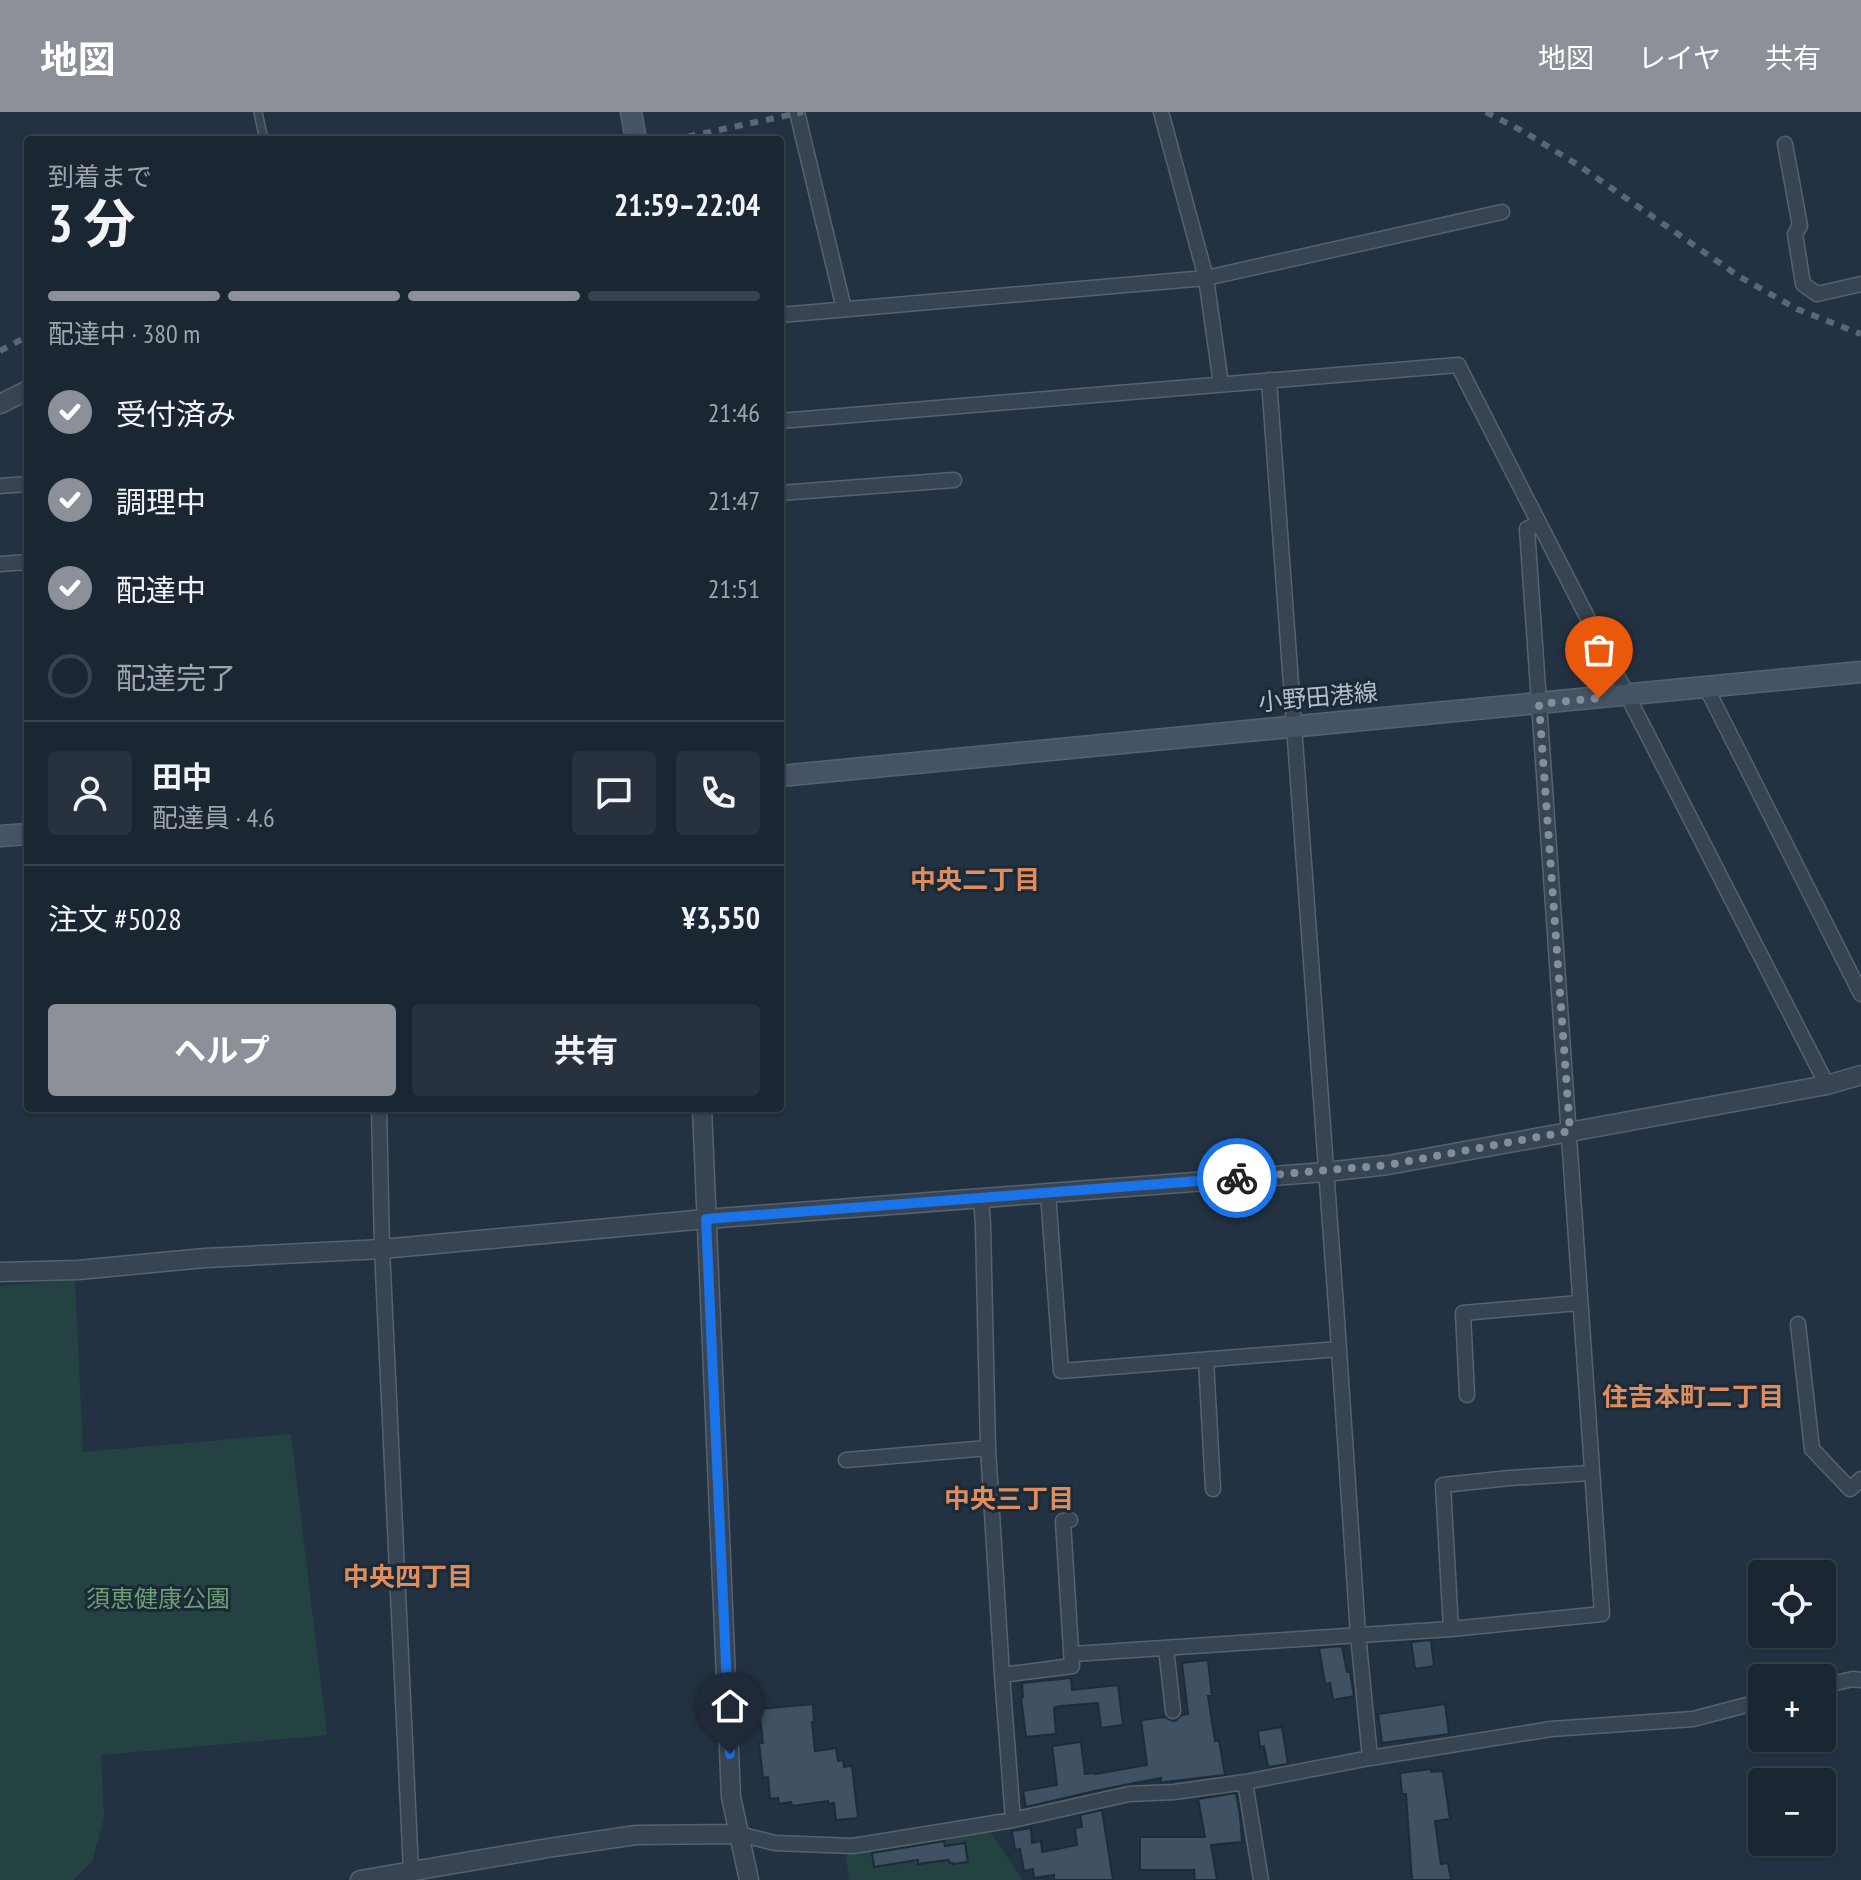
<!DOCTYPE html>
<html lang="ja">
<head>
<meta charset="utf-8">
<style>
	:root { --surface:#1a2632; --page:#27323e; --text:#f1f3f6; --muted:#9fa5ac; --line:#38434d; --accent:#8c9099 }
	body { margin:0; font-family:"PT Sans Narrow","Noto Sans JP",sans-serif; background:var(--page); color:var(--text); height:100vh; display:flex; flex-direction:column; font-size:30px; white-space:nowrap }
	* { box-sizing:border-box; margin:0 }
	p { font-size:26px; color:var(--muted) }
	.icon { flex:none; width:44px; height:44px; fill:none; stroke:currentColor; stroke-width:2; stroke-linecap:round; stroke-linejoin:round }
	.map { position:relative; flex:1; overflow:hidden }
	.side { position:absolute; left:24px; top:24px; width:760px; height:976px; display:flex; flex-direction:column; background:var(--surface); border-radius:8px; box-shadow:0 2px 6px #0004,0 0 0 2px var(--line) }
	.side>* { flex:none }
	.tools { position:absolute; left:1748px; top:1448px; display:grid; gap:16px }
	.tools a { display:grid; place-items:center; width:88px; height:88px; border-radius:8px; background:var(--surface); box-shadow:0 2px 6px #0004,0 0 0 2px var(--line); font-size:40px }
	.pin { position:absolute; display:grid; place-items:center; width:68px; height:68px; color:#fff; margin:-82px -34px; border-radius:50% 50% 50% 0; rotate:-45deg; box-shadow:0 0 8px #0007 }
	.pin .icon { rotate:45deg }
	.courier { position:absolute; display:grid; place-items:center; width:80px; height:80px; margin:-40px; border:6px solid #1a73e8; border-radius:50%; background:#fff; color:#222; box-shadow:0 2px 10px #0007 }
	.overview em { font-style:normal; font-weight:700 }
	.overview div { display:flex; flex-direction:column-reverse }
	.overview { display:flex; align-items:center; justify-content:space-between; height:136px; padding:0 24px }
	h1 { font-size:52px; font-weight:700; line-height:60px }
	.bar { display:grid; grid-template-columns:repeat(4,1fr); gap:12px 8px; align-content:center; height:96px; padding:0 24px }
	.bar i { height:10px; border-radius:6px; background:var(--line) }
	.bar .selected { background:var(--accent) }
	.bar p { grid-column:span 4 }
	.line { display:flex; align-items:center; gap:20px; padding:0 24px; border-top:2px solid var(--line) }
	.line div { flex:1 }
	.round { display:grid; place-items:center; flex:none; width:84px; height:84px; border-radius:8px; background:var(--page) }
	ol { padding:0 24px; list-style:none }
	li { display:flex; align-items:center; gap:24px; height:88px }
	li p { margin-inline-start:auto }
	li .icon { padding:8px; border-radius:50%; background:var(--accent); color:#fff; stroke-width:4 }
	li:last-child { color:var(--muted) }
	li i { width:44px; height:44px; border:4px solid var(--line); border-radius:50% }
	.primary-button { display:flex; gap:16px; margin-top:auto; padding:16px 24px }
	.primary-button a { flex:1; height:92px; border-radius:8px; background:var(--accent); color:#fff; font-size:32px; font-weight:700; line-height:92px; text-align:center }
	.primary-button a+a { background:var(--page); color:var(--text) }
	header { display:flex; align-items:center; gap:48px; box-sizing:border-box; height:112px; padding:0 40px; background:var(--accent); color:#fff }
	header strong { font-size:38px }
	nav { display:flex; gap:44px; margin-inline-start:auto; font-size:28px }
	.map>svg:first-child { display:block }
	.green { fill:#254243 }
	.building { fill:#3f5162; stroke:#1e2b39; stroke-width:2 }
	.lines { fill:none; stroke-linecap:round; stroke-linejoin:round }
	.service-casing { stroke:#55626f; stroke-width:10 }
	.minor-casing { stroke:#55626f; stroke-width:17 }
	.tertiary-casing { stroke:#55626f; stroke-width:21 }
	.secondary-casing { stroke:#55626f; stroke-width:23 }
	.service { stroke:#384452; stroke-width:7 }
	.minor { stroke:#384452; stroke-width:14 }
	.tertiary { stroke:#384452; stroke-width:18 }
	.secondary { stroke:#455365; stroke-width:20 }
	.rail { stroke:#596879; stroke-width:6; stroke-dasharray:8 8; stroke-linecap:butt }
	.done { stroke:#818e9c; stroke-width:8; stroke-dasharray:0 14.4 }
	.route { stroke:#1a73e8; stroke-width:10 }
	.labels { text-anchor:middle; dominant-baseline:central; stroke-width:6; stroke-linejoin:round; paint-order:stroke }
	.street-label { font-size:24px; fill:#b4bfcc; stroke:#1c2937 }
	.park-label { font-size:24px; fill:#699f72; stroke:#1c2937 }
	.neighbourhood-label { font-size:26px; font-weight:bold; fill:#df8d5c; stroke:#1c2937 }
</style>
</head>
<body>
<header>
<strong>地図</strong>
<nav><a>地図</a><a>レイヤ</a><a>共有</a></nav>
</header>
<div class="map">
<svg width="1861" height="1768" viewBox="0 0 1861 1768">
	<rect width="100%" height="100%" fill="#233242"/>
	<path class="green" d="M 75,1168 L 83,1340 L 291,1322 L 327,1623 L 101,1643 L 104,1706 L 92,1750 L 73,1768 L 0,1768 L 0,1174 Z
		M 990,1720 L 1023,1768 L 849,1768 L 846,1742 Z"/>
	<path class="building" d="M 1431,1528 L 1434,1554 L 1415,1557 L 1411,1530 Z
		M 1342,1534 L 1347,1560 L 1350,1560 L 1354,1584 L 1333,1588 L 1330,1571 L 1325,1572 L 1319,1536 Z
		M 1208,1548 L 1212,1584 L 1208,1584 L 1215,1629 L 1219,1628 L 1225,1663 L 1164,1670 L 1161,1671 L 1161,1666 L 1099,1678 L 1026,1695 L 1023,1679 L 1057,1673 L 1052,1634 L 1081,1630 L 1085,1662 L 1095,1661 L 1095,1662 L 1147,1653 L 1141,1608 L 1165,1605 L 1170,1608 L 1175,1609 L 1182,1603 L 1188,1602 L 1182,1551 Z
		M 1071,1566 L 1072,1578 L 1118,1573 L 1123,1613 L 1101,1616 L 1098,1591 L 1060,1594 L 1054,1596 L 1056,1622 L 1026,1625 L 1021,1586 L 1023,1585 L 1022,1571 Z
		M 813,1592 L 814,1610 L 812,1610 L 815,1639 L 836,1636 L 838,1649 L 843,1648 L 844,1655 L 852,1654 L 858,1706 L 836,1708 L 834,1691 L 829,1692 L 828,1689 L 792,1694 L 791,1690 L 779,1692 L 778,1686 L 770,1687 L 768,1665 L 763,1666 L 759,1631 L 763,1631 L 759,1597 Z
		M 1445,1592 L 1449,1622 L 1382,1631 L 1378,1602 Z
		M 1282,1615 L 1288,1652 L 1268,1655 L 1264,1634 L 1260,1635 L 1258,1619 Z
		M 1431,1657 L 1431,1660 L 1443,1659 L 1450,1707 L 1435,1709 L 1441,1752 L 1448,1751 L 1451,1768 L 1412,1768 L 1406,1682 L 1402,1682 L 1400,1661 Z
		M 1236,1681 L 1240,1703 L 1242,1730 L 1211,1733 L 1217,1768 L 1195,1768 L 1194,1758 L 1140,1758 L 1140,1725 L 1205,1725 L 1198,1687 Z
		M 1102,1698 L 1113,1768 L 1054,1768 L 1054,1763 L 1034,1766 L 1033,1757 L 1024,1759 L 1020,1737 L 1015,1738 L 1012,1719 L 1031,1716 L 1032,1731 L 1041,1729 L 1042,1740 L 1077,1733 L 1075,1716 L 1082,1715 L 1080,1703 Z
		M 944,1729 L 945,1734 L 965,1731 L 968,1750 L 953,1752 L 953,1751 L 949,1751 L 949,1748 L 918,1752 L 918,1748 L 874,1755 L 872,1741 Z"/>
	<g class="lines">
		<g class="service-casing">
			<path id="service" d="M 258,0 L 264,28"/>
		</g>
		<g class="minor-casing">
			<path id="minor" d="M 797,0 L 844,197
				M 1161,0 L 1206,166 L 1221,272
				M 1785,32 L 1800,114 L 1795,122 L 1803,172 L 1817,182 L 1861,172
				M 780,203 L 1206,166 L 1502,100
				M 1269,268 L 1337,1208 L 1358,1522 L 1370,1646
				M 780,309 L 1458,253 L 1827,973
				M 0,374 L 28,372
				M 780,381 L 954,368
				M 0,452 L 28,450
				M 1706,575 L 1861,882
				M 379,996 L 382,1137 L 411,1759
				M 1048,1081 L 1061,1259 L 1339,1237
				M 981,1086 L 983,1113 L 988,1336 L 1002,1563 L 1013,1708
				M 1798,1212 L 1812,1337 L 1850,1377 L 1861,1367
				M 1206,1248 L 1213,1377
				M 1467,1283 L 1463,1201 L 1579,1191
				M 846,1348 L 988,1336
				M 1451,1517 L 1443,1373 L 1510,1366 L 1591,1361
				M 1166,1536 L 1173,1599
				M 1073,1542 L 1451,1517 L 1602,1502 L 1527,417 L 1538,411
				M 1002,1563 L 1072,1554 L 1063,1409 L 1070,1408
				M 1822,1574 L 1853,1567 L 1861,1568
				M 1245,1670 L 1261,1768
				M 739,1722 L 775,1731 L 853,1734 L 1013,1708 L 1129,1682 L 1174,1680 L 1245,1670 L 1370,1646 L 1551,1617 L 1693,1607 L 1762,1589"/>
		</g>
		<g class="tertiary-casing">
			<path id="tertiary" d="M 0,292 L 28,278
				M 702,996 L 731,1685 L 749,1768
				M 0,1160 L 78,1158 L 205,1146 L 382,1137 L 706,1107 L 1326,1060 L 1388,1053 L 1443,1043 L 1827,973 L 1861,963
				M 360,1768 L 548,1736 L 636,1723 L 739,1722"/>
		</g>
		<g class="secondary-casing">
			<path id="secondary" d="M 631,0 L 636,28
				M 780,664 L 1861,560
				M 0,724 L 28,722"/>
		</g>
		<use href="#service" class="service"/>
		<use href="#minor" class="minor"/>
		<use href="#tertiary" class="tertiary"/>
		<use href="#secondary" class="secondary"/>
		<path class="rail" d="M 1486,0 L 1526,21 L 1578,53 L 1740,165 L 1797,197 L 1861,222
			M 672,28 L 803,0
			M 0,239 L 28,224"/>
	</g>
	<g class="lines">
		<path class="done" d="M 1237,1066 L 1388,1053 L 1570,1019 L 1539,592 L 1599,586"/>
		<path class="route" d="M 730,1642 L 706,1107 L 1237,1066"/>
	</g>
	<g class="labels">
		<g class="street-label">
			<text transform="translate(1318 585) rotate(-5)">小野田港線</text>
		</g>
		<g class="park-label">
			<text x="158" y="1486">須恵健康公園</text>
		</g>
		<g class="neighbourhood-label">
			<text x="975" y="767">中央二丁目</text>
			<text x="1693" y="1284">住吉本町二丁目</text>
			<text x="1009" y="1386">中央三丁目</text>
			<text x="408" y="1464">中央四丁目</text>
		</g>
	</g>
</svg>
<div class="tools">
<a><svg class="icon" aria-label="locate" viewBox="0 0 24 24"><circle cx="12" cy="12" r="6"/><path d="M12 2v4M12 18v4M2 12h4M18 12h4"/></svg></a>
<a>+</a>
<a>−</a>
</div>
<div class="pin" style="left:1599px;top:586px;background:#ea580c"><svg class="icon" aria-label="bag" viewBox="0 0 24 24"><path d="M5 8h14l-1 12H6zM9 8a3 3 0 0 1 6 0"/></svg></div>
<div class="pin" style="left:730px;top:1642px;background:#1f2937"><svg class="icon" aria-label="home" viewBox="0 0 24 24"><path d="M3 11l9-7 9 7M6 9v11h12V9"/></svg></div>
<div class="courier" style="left:1237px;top:1066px"><svg class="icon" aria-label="bike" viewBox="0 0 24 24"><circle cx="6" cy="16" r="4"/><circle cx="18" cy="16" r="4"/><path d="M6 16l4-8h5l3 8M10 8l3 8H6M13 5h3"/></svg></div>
<section class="side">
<div class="overview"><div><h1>3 分</h1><p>到着まで</p></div><em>21:59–22:04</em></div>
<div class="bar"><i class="selected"></i><i class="selected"></i><i class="selected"></i><i></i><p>配達中 · 380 m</p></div>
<ol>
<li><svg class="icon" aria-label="check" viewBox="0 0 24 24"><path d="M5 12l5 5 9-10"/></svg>受付済み<p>21:46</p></li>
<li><svg class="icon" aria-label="check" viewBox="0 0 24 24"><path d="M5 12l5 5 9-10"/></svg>調理中<p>21:47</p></li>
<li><svg class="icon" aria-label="check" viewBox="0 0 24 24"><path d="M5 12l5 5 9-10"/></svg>配達中<p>21:51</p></li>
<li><i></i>配達完了</li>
</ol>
<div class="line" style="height:144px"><a class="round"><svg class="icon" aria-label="person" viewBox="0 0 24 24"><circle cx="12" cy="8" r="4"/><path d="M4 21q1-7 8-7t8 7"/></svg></a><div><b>田中</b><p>配達員 · 4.6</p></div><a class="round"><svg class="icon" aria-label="chat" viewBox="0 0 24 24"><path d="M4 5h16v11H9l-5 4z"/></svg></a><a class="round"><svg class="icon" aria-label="phone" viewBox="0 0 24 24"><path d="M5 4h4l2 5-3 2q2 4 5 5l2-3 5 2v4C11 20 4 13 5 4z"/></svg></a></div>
<div class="line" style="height:104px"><div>注文 #5028</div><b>¥3,550</b></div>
<div class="primary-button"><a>ヘルプ</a><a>共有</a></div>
</section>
</div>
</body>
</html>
